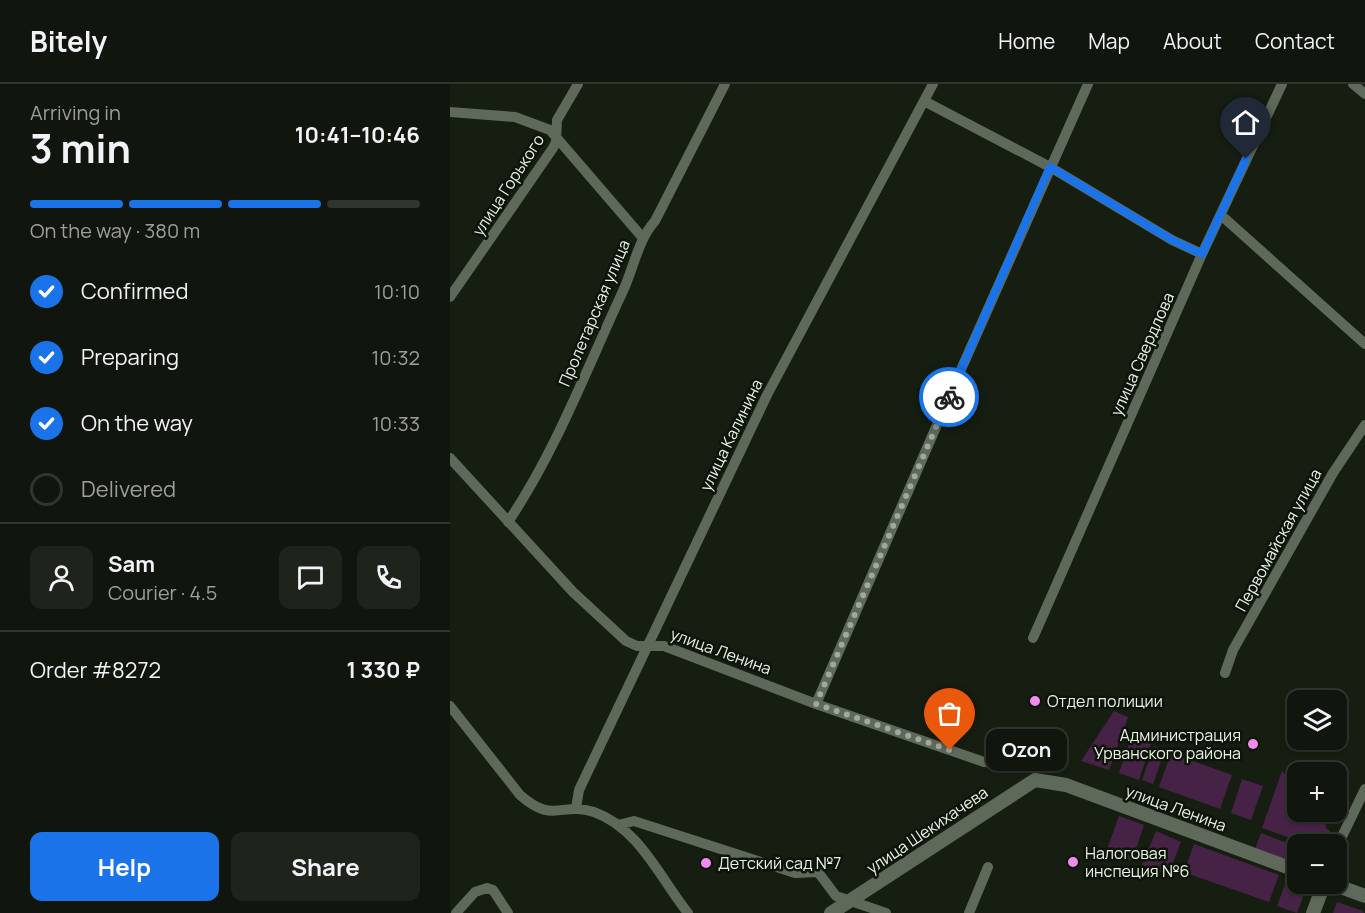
<!DOCTYPE html>
<html lang="en">
<head>
<meta charset="utf-8">
<style>
	:root { --surface:#10160d; --page:#1e231b; --text:#f1f3f6; --muted:#9c9f9d; --line:#30352e; --accent:#1a73e8 }
	body { margin:0; font-family:Manrope,sans-serif; background:var(--page); color:var(--text); height:100vh; display:flex; flex-direction:column; font-size:22px; white-space:nowrap }
	* { box-sizing:border-box; margin:0 }
	p { font-size:20px; color:var(--muted) }
	.icon { flex:none; width:33px; height:33px; fill:none; stroke:currentColor; stroke-width:2; stroke-linecap:round; stroke-linejoin:round }
	.map { position:relative; flex:1; overflow:hidden }
	.panel { display:flex; flex-direction:column; background:var(--surface); width:450px }
	.panel>* { flex:none }
	.controls { position:absolute; left:837px; top:606px; display:grid; gap:12px }
	.controls a { display:grid; place-items:center; width:60px; height:60px; border-radius:12px; background:var(--surface); box-shadow:0 2px 4px #0004,0 0 0 2px var(--line); font-size:30px }
	.pin { position:absolute; display:grid; place-items:center; width:51px; height:51px; color:#fff; margin:-62px -26px; border-radius:50% 50% 50% 0; rotate:-45deg; box-shadow:0 0 6px #0007 }
	.pin .icon { rotate:45deg }
	.courier { position:absolute; display:grid; place-items:center; width:60px; height:60px; margin:-30px; border:4px solid #1a73e8; border-radius:50%; background:#fff; color:#222; box-shadow:0 2px 8px #0007 }
	.bubble { position:absolute; height:42px; border-radius:12px; background:var(--surface); box-shadow:0 2px 4px #0004,0 0 0 2px var(--line); font-size:20px; font-weight:700; line-height:42px; text-align:center }
	.headline em { font-style:normal; font-weight:700 }
	.headline div { display:flex; flex-direction:column-reverse }
	.headline { display:flex; align-items:center; justify-content:space-between; height:102px; padding:0 30px }
	h1 { font-size:39px; font-weight:700; line-height:45px }
	.bar { display:grid; grid-template-columns:repeat(4,1fr); gap:9px 6px; align-content:center; height:72px; padding:0 30px }
	.bar i { height:8px; border-radius:4px; background:var(--line) }
	.bar .selected { background:var(--accent) }
	.bar p { grid-column:span 4 }
	.line { display:flex; align-items:center; gap:15px; padding:0 30px; border-top:2px solid var(--line) }
	.line div { flex:1 }
	.round { display:grid; place-items:center; flex:none; width:63px; height:63px; border-radius:12px; background:var(--page) }
	ol { padding:0 30px; list-style:none }
	li { display:flex; align-items:center; gap:18px; height:66px }
	li p { margin-inline-start:auto }
	li .icon { padding:6px; border-radius:50%; background:var(--accent); color:#fff; stroke-width:4 }
	li:last-child { color:var(--muted) }
	li i { width:33px; height:33px; border:3px solid var(--line); border-radius:50% }
	.button { display:flex; gap:12px; margin-top:auto; padding:12px 30px }
	.button a { flex:1; height:69px; border-radius:12px; background:var(--accent); color:#fff; font-size:24px; font-weight:700; line-height:69px; text-align:center }
	.button a+a { background:var(--page); color:var(--text) }
	header { display:flex; align-items:center; gap:36px; box-sizing:border-box; height:84px; padding:0 30px; background:var(--surface); border-bottom:2px solid var(--line) }
	header strong { font-size:28px }
	nav { display:flex; gap:33px; margin-inline-start:auto; font-size:21px }
	main { display:flex; flex:1; min-height:0 }
	.map>svg:first-child { display:block }
	.green { fill:#462346 }
	.lines { fill:none; stroke-linecap:round; stroke-linejoin:round }
	.minor { stroke:#5f6959; stroke-width:10 }
	.tertiary { stroke:#5f6959; stroke-width:14 }
	.done { stroke:#a0a79d; stroke-width:6; stroke-dasharray:0 10.8 }
	.route { stroke:#1a73e8; stroke-width:8 }
	.poi-dot { fill:#f38af1; stroke:#0d1508; stroke-width:2 }
	.labels { text-anchor:middle; dominant-baseline:central; stroke-width:5; stroke-linejoin:round; paint-order:stroke }
	.street-label { font-size:16px; fill:#ebf1e8; stroke:#0d1508 }
	.poi-label { font-size:16px; fill:#ebf1e8; stroke:#0d1508; text-anchor:start }
</style>
</head>
<body>
<header>
<strong>Bitely</strong>
<nav><a>Home</a><a>Map</a><a>About</a><a>Contact</a></nav>
</header>
<main>
<section class="panel">
<div class="headline"><div><h1>3 min</h1><p>Arriving in</p></div><em>10:41–10:46</em></div>
<div class="bar"><i class="selected"></i><i class="selected"></i><i class="selected"></i><i></i><p>On the way · 380 m</p></div>
<ol>
<li><svg class="icon" aria-label="check" viewBox="0 0 24 24"><path d="M5 12l5 5 9-10"/></svg>Confirmed<p>10:10</p></li>
<li><svg class="icon" aria-label="check" viewBox="0 0 24 24"><path d="M5 12l5 5 9-10"/></svg>Preparing<p>10:32</p></li>
<li><svg class="icon" aria-label="check" viewBox="0 0 24 24"><path d="M5 12l5 5 9-10"/></svg>On the way<p>10:33</p></li>
<li><i></i>Delivered</li>
</ol>
<div class="line" style="height:108px"><a class="round"><svg class="icon" aria-label="person" viewBox="0 0 24 24"><circle cx="12" cy="8" r="4"/><path d="M4 21q1-7 8-7t8 7"/></svg></a><div><b>Sam</b><p>Courier · 4.5</p></div><a class="round"><svg class="icon" aria-label="chat" viewBox="0 0 24 24"><path d="M4 5h16v11H9l-5 4z"/></svg></a><a class="round"><svg class="icon" aria-label="phone" viewBox="0 0 24 24"><path d="M5 4h4l2 5-3 2q2 4 5 5l2-3 5 2v4C11 20 4 13 5 4z"/></svg></a></div>
<div class="line" style="height:78px"><div>Order #8272</div><b>1 330 ₽</b></div>
<div class="button"><a>Help</a><a>Share</a></div>
</section>
<div class="map">
<svg width="915" height="829" viewBox="0 0 915 829">
	<rect width="100%" height="100%" fill="#161e11"/>
	<path class="green" d="M 664,627 L 678,633 L 659,686 L 631,677 Z
		M 681,653 L 701,660 L 689,696 L 669,689 Z
		M 704,662 L 715,666 L 703,700 L 692,696 Z
		M 721,669 L 782,691 L 770,725 L 709,703 Z
		M 832,687 L 847,703 L 848,728 L 871,728 L 875,732 L 876,744 L 880,747 L 874,760 L 858,760 L 812,744 Z
		M 792,695 L 813,702 L 801,736 L 781,729 Z
		M 669,732 L 694,741 L 682,777 L 656,768 Z
		M 706,747 L 731,758 L 718,791 L 692,781 Z
		M 811,749 L 847,763 L 847,780 L 805,765 Z
		M 744,760 L 829,791 L 819,818 L 739,790 L 737,780 Z
		M 837,795 L 857,802 L 847,829 L 827,822 Z
		M 887,818 L 913,827 L 914,829 L 883,829 Z"/>
	<g class="lines">
		<path class="minor" d="M 903,0 L 915,10
			M 474,17 L 600,83 L 722,156 L 752,170
			M 0,28 L 65,33 L 100,46 L 192,153
			M 772,132 L 915,260
			M 0,213 L 103,64 L 106,58 L 107,36 L 128,0
			M 0,374 L 123,508 L 176,557 L 187,562 L 214,562 L 366,620 L 534,678 L 561,680
			M 58,438 C 106,367 137,284 173,207 C 184,183 188,156 205,137 L 275,0
			M 583,554 L 752,170 L 832,0
			M 775,589 L 783,566 L 883,389 L 915,341
			M 366,620 L 509,290 L 638,0
			M 0,622 L 70,711 C 104,741 111,717 144,728 C 189,744 210,794 238,829
			M 126,724 L 129,706 L 317,311 L 483,0
			M 168,741 L 184,737 L 345,789 L 368,788 L 386,812 L 436,829
			M 886,765 L 915,705
			M 6,829 L 25,808 L 37,804 L 43,806 L 58,829
			M 519,829 L 538,783"/>
		<path class="tertiary" d="M 882,800 L 915,812
			M 381,829 L 585,696 L 616,701 L 848,787
			M 863,829 L 874,800"/>
	</g>
	<g class="lines">
		<path class="done" d="M 499,313 L 366,620 L 500,666"/>
		<path class="route" d="M 499,313 L 600,83 L 722,156 L 752,170 L 796,75"/>
	</g>
	<g class="poi-dot">
		<circle cx="585" cy="617" r="6"/>
		<circle cx="803" cy="660" r="6"/>
		<circle cx="623" cy="778" r="6"/>
		<circle cx="256" cy="779" r="6"/>
	</g>
	<g class="labels">
		<g class="street-label">
			<text transform="translate(58 101) rotate(-57)">улица Горького</text>
			<text transform="translate(144 229) rotate(-67)">Пролетарская улица</text>
			<text transform="translate(692 270) rotate(-66)">улица Свердлова</text>
			<text transform="translate(281 351) rotate(-64)">улица Калинина</text>
			<text transform="translate(828 456) rotate(-61)">Первомайская улица</text>
			<text transform="translate(271 567) rotate(20)">улица Ленина</text>
			<text transform="translate(726 724) rotate(20)">улица Ленина</text>
			<text transform="translate(477 746) rotate(-34)">улица Шекихачева</text>
		</g>
		<g class="poi-label">
			<text x="597" y="617">Отдел полиции</text>
			<text x="791" y="651" text-anchor="end">Администрация<tspan x="791" dy="18">Урванского района</tspan></text>
			<text x="635" y="769">Налоговая<tspan x="635" dy="18">инспеция №6</tspan></text>
			<text x="268" y="779">Детский сад №7</text>
		</g>
	</g>
</svg>
<div class="controls">
<a><svg class="icon" aria-label="layers" viewBox="0 0 24 24"><path d="M12 4l9 5-9 5-9-5zM3 14l9 5 9-5"/></svg></a>
<a>+</a>
<a>−</a>
</div>
<div class="pin" style="left:500px;top:666px;background:#ea580c"><svg class="icon" aria-label="bag" viewBox="0 0 24 24"><path d="M5 8h14l-1 12H6zM9 8a3 3 0 0 1 6 0"/></svg></div>
<div class="pin" style="left:796px;top:75px;background:#1f2937"><svg class="icon" aria-label="home" viewBox="0 0 24 24"><path d="M3 11l9-7 9 7M6 9v11h12V9"/></svg></div>
<div class="courier" style="left:499px;top:313px"><svg class="icon" aria-label="bike" viewBox="0 0 24 24"><circle cx="6" cy="16" r="4"/><circle cx="18" cy="16" r="4"/><path d="M6 16l4-8h5l3 8M10 8l3 8H6M13 5h3"/></svg></div>
<div class="bubble" style="left:536px;top:645px;width:81px">Ozon</div>
</div>
</main>
</body>
</html>
